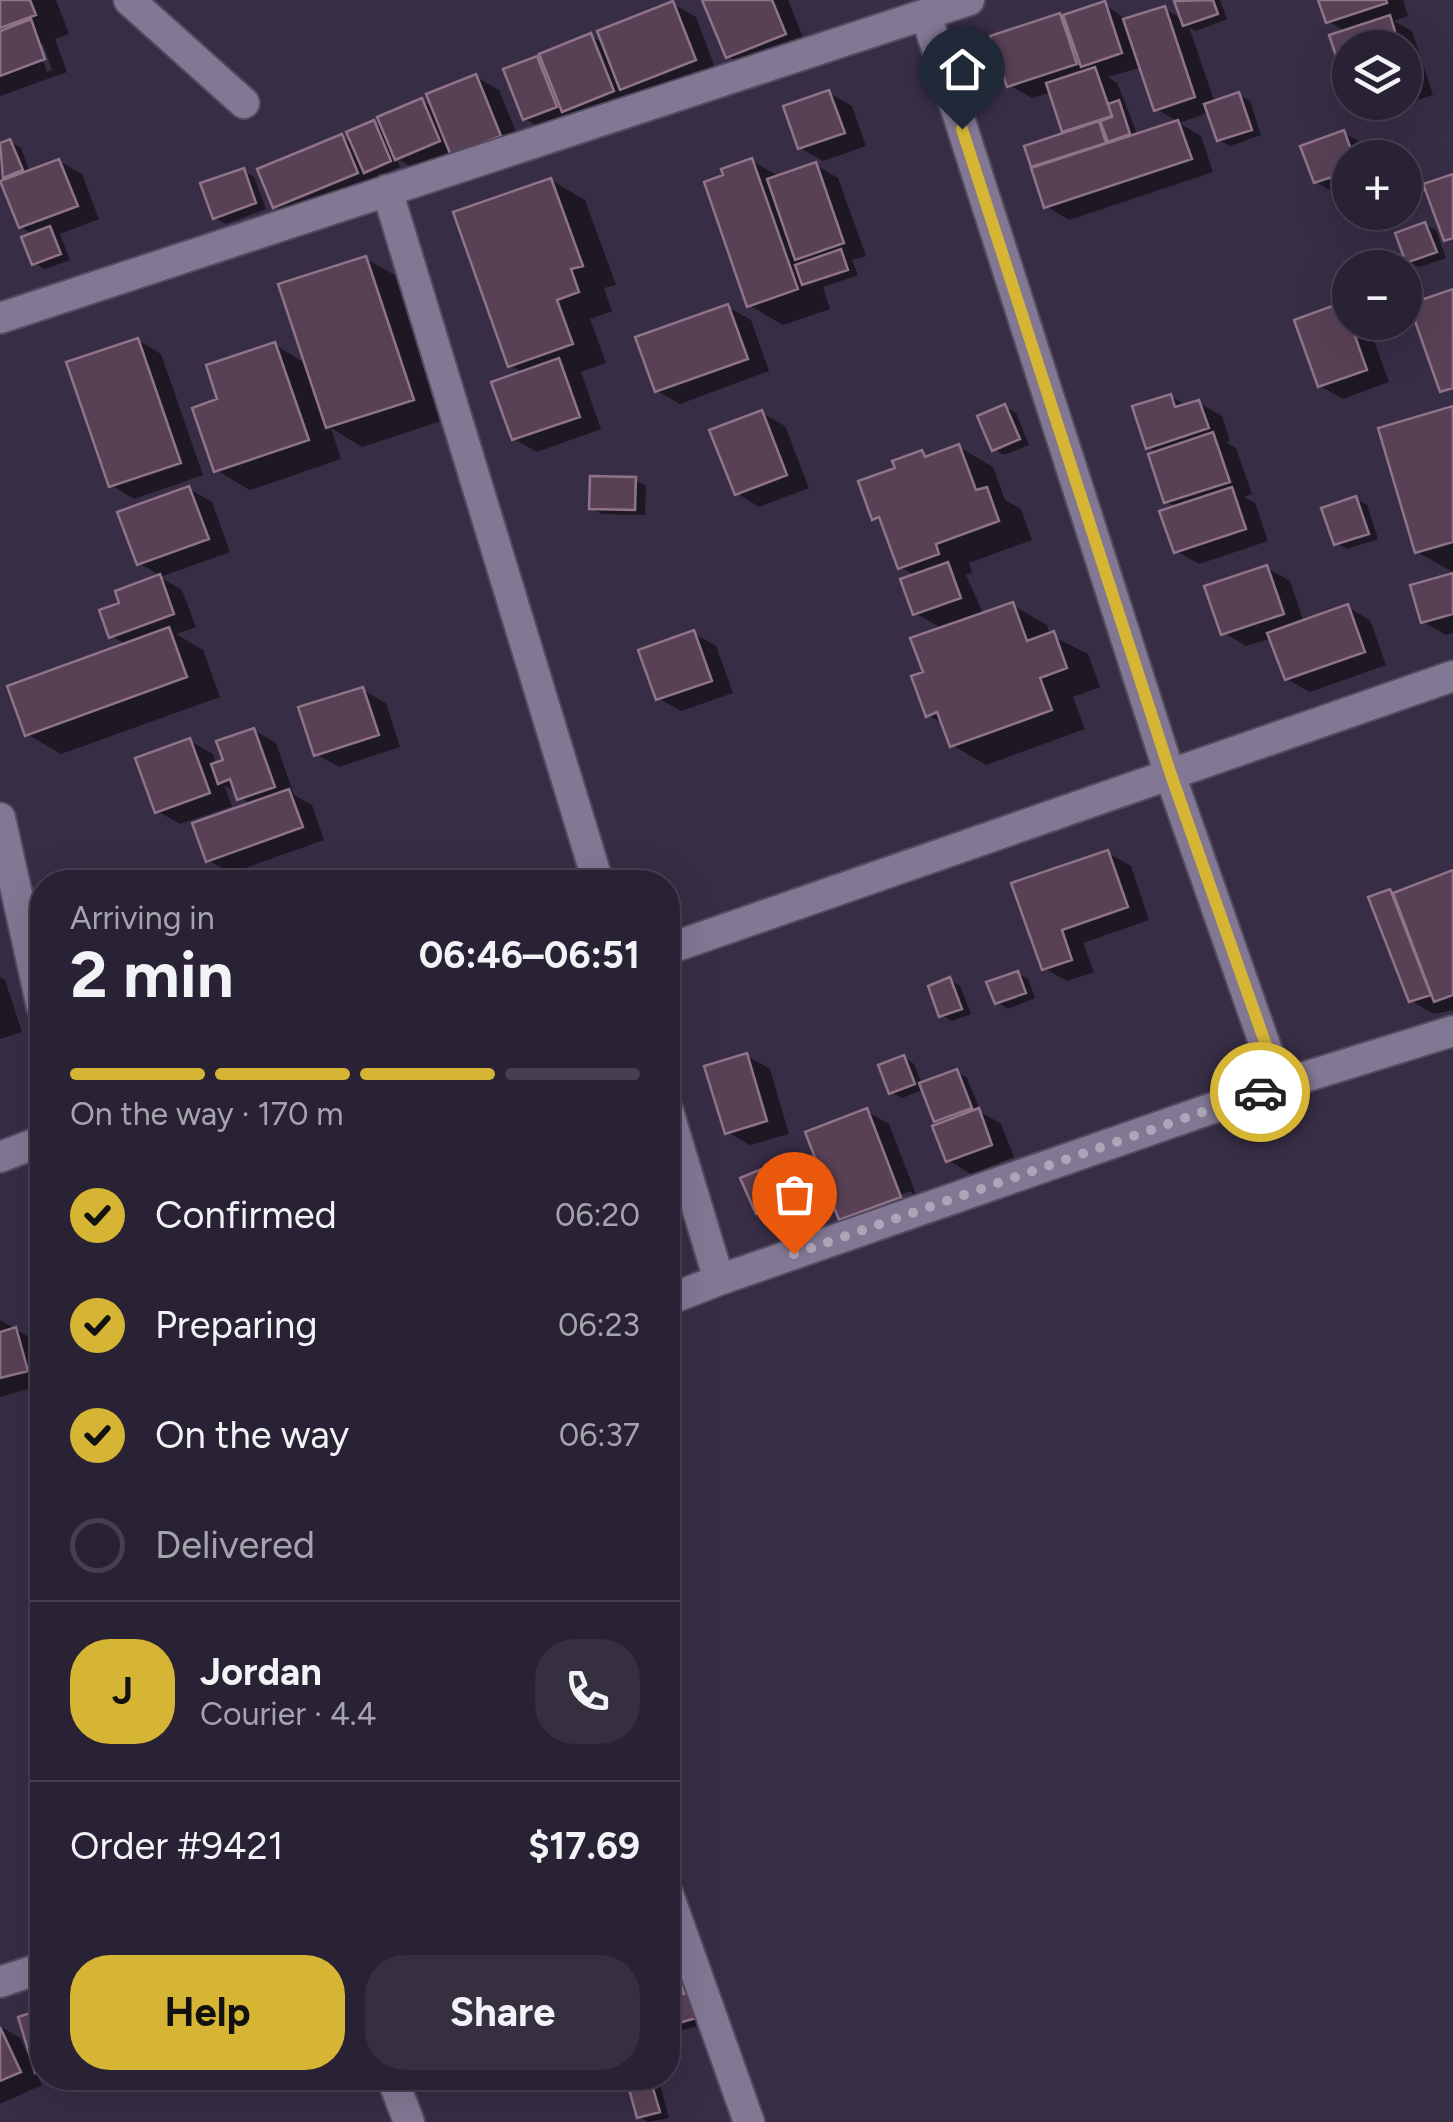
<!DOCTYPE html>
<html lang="en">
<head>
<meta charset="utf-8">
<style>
	:root { --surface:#292234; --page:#352f40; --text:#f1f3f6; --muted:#a5a4ac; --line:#453f4f; --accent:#d6b534 }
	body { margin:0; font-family:Figtree,sans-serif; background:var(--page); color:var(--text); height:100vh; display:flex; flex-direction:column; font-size:38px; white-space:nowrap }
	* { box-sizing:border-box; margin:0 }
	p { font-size:32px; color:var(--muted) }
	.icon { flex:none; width:55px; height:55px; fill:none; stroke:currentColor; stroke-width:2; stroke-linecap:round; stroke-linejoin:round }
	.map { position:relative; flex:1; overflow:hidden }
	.drawer { position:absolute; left:30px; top:870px; width:650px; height:1220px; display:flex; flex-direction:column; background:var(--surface); border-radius:40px; box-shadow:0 10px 40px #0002,0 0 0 2px var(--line) }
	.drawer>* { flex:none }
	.controls { position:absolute; left:1332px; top:30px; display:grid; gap:20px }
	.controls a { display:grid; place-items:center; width:90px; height:90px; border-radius:50%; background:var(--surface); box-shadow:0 10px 40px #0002,0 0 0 2px var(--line); font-size:50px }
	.pin { position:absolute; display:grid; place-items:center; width:85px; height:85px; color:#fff; margin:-102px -42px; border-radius:50% 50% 50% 0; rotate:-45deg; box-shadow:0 0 10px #0007 }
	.pin .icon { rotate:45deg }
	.courier { position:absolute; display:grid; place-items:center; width:100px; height:100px; margin:-50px; border:8px solid #d6b534; border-radius:50%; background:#fff; color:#222; box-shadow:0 2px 12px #0007 }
	.head em { font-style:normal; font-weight:700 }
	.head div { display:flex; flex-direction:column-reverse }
	.head { display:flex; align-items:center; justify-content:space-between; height:170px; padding:0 40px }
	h1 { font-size:65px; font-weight:700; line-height:75px }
	.bar { display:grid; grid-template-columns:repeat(4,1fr); gap:15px 10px; align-content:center; height:120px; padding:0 40px }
	.bar i { height:12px; border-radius:8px; background:var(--line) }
	.bar .selected { background:var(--accent) }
	.bar p { grid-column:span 4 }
	.line { display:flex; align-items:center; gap:25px; padding:0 40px; border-top:2px solid var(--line) }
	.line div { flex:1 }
	.round { display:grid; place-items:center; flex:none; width:105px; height:105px; border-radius:40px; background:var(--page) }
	ol { padding:0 40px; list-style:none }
	li { display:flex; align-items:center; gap:30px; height:110px }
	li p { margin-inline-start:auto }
	li .icon { padding:10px; border-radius:50%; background:var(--accent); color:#111; stroke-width:4 }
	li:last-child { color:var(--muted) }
	li i { width:55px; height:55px; border:5px solid var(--line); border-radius:50% }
	.cta { display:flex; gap:20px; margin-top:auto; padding:20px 40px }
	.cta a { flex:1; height:115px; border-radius:40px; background:var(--accent); color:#111; font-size:40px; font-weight:700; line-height:115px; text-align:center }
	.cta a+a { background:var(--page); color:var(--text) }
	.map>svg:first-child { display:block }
	.shadow { fill:#0007; fill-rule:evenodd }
	.building { fill:#594155; stroke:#8f7489; stroke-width:2.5 }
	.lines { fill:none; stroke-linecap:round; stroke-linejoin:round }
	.minor-casing { stroke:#544c60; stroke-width:34 }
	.minor { stroke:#837894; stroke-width:30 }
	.done { stroke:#ada6b9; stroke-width:10; stroke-dasharray:0 18 }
	.route { stroke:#d6b534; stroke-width:12 }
</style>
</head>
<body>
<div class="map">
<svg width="1453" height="2122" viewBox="0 0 1453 2122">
	<rect width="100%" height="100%" fill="#372d45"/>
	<path class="shadow" d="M 0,0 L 56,0 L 69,34 L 55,39 L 67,72 L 0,96 ZM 37,44 L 43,44 L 52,70 L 47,72 Z
		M 705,0 L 788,0 L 807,47 L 751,69 L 728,56 Z
		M 1184,0 L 1220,0 L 1227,19 L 1196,31 L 1189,27 L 1215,103 L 1239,95 L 1250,101 L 1261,135 L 1230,146 L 1219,140 L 1210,112 L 1179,123 L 1201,136 L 1213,172 L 1069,220 L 1046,206 L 1038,169 L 1033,165 L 1070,134 L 1064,131 L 1052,92 L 1032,98 L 1009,85 L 1059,16 L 1068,21 L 1104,4 L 1128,21 L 1165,9 L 1183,20 L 1177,2 ZM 1142,67 L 1156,109 L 1179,122 L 1138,136 L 1117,83 L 1108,77 Z
		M 1321,0 L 1403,0 L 1408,16 L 1394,21 L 1412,31 L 1433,95 L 1376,113 L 1357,102 L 1405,102 L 1405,48 L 1350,48 L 1350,91 L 1346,32 L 1328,21 Z
		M 673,4 L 696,17 L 717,73 L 645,101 L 631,93 L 635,104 L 548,132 L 525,119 L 537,59 L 546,64 L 591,36 L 605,44 Z
		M 476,77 L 499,90 L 523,149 L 420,172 L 396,158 L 400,167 L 376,177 L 380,186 L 298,220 L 275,207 L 342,137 L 354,144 L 374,123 L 385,129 L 422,101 L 435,108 Z
		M 829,93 L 852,106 L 866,146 L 823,161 L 800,148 Z
		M 1344,133 L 1367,146 L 1371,158 L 1350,158 L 1350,168 L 1329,175 L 1329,181 L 1350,173 L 1350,191 L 1339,195 L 1316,182 Z
		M 10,142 L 21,148 L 30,172 L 59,161 L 82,174 L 99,219 L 60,234 L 70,260 L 45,269 L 34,263 L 34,235 L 21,227 L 11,180 L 0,164 L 0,146 Z
		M 752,161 L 780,177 L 816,165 L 838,178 L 866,256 L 852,260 L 858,275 L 823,287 L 830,309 L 783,325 L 749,305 Z
		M 243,171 L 254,177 L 266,209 L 226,224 L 215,218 Z
		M 551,180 L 585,200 L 616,285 L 604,288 L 612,311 L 590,319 L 606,363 L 581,372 L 601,429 L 537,452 L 514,439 L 524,373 L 510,365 Z
		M 1425,224 L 1436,230 L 1446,258 L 1419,267 L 1408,261 Z
		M 366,259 L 400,278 L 447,419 L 362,447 L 331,428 L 341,459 L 250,490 L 216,470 L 220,401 L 275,345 L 307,364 Z
		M 1342,305 L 1350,309 L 1350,322 L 1367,322 L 1389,382 L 1343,399 L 1320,386 Z
		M 728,307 L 751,320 L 769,371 L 680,404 L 657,391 Z
		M 138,340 L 161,354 L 203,475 L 134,499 L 111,485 Z
		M 1170,396 L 1187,406 L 1199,403 L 1222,416 L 1230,441 L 1226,442 L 1236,448 L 1252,494 L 1244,497 L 1255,503 L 1268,541 L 1199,564 L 1176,551 L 1177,508 L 1166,501 L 1158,453 L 1148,447 Z
		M 1005,407 L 1016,413 L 1029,445 L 1004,455 L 994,449 Z
		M 1453,409 L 1453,572 L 1417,552 Z
		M 762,413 L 785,426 L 809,488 L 759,507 L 737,493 Z
		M 959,447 L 993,467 L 1005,500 L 1021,509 L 1032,540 L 969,563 L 972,573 L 966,575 L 984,615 L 1012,605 L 1047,625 L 1050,635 L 1088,654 L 1100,687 L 1073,697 L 1085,729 L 986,765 L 952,745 L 944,724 L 928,715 L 926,674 L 943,629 L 915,613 L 916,576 L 900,567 L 884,524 L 874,518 L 898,469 L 922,453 L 931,458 Z
		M 635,480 L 646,486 L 645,515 L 602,514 L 592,508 Z
		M 189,489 L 212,502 L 230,552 L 160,577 L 182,590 L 196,627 L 176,634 L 203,650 L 220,697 L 61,754 L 27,734 L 127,645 L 111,636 L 123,604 L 118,592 L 161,576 L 139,563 Z
		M 1356,499 L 1367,505 L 1378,539 L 1347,549 L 1336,543 Z
		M 1267,568 L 1290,581 L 1304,623 L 1347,607 L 1370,620 L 1386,665 L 1310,692 L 1287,679 L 1272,638 L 1246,646 L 1224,633 Z
		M 1453,575 L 1453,633 L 1446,635 L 1423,622 Z
		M 693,633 L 716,646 L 733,693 L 681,711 L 658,698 Z
		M 363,690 L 386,703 L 400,747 L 339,767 L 316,754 Z
		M 253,730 L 276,743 L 294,795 L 312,805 L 324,840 L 231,873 L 208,860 L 250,805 L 237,793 L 224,785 L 232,806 L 180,824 L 157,811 L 190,741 L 213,754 L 216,765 L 226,761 Z
		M 1108,853 L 1131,866 L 1149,920 L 1083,943 L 1094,972 L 1067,981 L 1044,968 L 1015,885 Z
		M 1453,873 L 1453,1010 L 1434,1014 L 1411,1001 L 1389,891 L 1395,894 Z
		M 1017,973 L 1028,979 L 1035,998 L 1008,1009 L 997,1002 Z
		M 0,977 L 5,980 L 22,1032 L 0,1039 Z
		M 950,980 L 960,986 L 971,1014 L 952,1021 L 941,1015 Z
		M 747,1056 L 770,1069 L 789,1134 L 750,1145 L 727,1132 Z
		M 904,1057 L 914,1064 L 922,1084 L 957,1072 L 967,1078 L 981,1112 L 1001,1124 L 1014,1157 L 971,1174 L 948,1160 L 942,1124 L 936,1121 L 924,1089 L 902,1098 L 891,1092 Z
		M 866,1111 L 889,1124 L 922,1210 L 863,1232 L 841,1219 ZM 911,1191 L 913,1195 L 853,1218 L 853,1212 Z
		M 776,1166 L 787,1172 L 801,1206 L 768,1219 L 758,1213 Z
		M 0,1320 L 39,1343 L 42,1385 L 0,1397 Z
		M 668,1950 L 681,1956 L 706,2024 L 668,2034 Z
		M 42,2012 L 42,2074 L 35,2070 L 42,2085 L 0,2104 L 0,2026 L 20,2038 L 29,2058 L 21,2019 Z
		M 48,2078 L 82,2078 L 60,2084 Z
		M 653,2078 L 659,2081 L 669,2118 L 648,2122 L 639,2117 L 629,2080 Z"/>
	<path class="building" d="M 0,0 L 30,0 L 36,15 L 0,28 Z
		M 702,0 L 772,0 L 786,34 L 726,58 Z
		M 1213,0 L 1218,14 L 1183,26 L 1174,1 Z
		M 1318,0 L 1386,0 L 1387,3 L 1326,23 Z
		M 673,1 L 696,60 L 620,90 L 597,31 Z
		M 1105,1 L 1122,53 L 1081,67 L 1063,15 Z
		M 1165,6 L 1195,97 L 1154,111 L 1123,19 Z
		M 1060,13 L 1077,64 L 1007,87 L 990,36 Z
		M 1390,15 L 1400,48 L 1350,48 L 1350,98 L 1329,35 Z
		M 31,19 L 45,59 L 0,76 L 0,31 Z
		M 591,33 L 614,91 L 562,112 L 539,54 Z
		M 537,56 L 557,107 L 523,120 L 503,69 Z
		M 1095,67 L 1112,116 L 1062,132 L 1046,83 Z
		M 476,74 L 501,136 L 451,156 L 426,94 Z
		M 829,90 L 845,133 L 798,149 L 783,106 Z
		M 1239,92 L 1252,130 L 1217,141 L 1204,104 Z
		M 422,98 L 440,141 L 395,160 L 377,117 Z
		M 1119,100 L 1130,134 L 1108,142 L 1100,121 L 1112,117 L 1108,104 Z
		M 374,120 L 391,161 L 364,173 L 346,132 Z
		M 1178,120 L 1192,159 L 1044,208 L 1031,168 Z
		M 1099,121 L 1106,143 L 1031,167 L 1024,146 Z
		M 1344,130 L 1354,158 L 1350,158 L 1350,171 L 1314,183 L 1300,146 Z
		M 342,134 L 358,173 L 273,208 L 257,169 Z
		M 10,139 L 23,170 L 3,178 L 0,143 Z
		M 752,158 L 798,289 L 747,307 L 704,182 L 723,175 L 721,169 Z
		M 59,159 L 78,206 L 19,228 L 0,181 Z
		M 816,162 L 844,243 L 795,260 L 767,179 Z
		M 244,168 L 256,203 L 213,219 L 200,183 Z
		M 1453,174 L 1453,238 L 1444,241 L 1423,184 Z
		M 551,178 L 583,266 L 571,269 L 579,292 L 557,300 L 573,344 L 508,367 L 453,212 Z
		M 1425,222 L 1437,252 L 1406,263 L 1395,233 Z
		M 50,226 L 61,254 L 32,265 L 21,237 Z
		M 841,249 L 848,270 L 802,285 L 795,265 Z
		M 366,256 L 414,400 L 326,428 L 278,284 Z
		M 1453,289 L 1453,388 L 1440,392 L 1409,304 Z
		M 1343,302 L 1367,370 L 1318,387 L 1294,320 Z
		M 728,304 L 748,359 L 655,392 L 635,337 Z
		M 138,338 L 181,463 L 109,487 L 66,362 Z
		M 275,342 L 309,440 L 214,472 L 192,408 L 217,399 L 206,365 Z
		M 559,358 L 580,417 L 512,440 L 491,382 Z
		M 1171,394 L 1175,407 L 1199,400 L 1209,428 L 1146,449 L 1132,406 Z
		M 1005,404 L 1020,439 L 992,451 L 977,416 Z
		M 1453,406 L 1453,542 L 1415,553 L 1378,428 Z
		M 762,410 L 787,475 L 735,495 L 709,430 Z
		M 1213,432 L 1230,482 L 1164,503 L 1148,454 Z
		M 959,444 L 976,490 L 987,487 L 999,521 L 936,544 L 939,554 L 898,569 L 879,517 L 872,520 L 858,481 L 895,468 L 892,461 L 922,450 L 925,457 Z
		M 590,476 L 636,477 L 635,510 L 589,509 Z
		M 189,486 L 209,539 L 137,565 L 117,512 Z
		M 1232,487 L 1246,529 L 1174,553 L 1159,511 Z
		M 1356,496 L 1369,534 L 1334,545 L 1321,508 Z
		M 948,562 L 961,598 L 913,615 L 900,579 Z
		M 1267,565 L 1284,614 L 1221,635 L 1204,586 Z
		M 1453,573 L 1453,614 L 1421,623 L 1410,585 Z
		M 160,574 L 174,614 L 109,638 L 99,610 L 119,603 L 115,591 Z
		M 1013,602 L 1027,641 L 1054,631 L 1067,668 L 1040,678 L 1052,710 L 950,747 L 937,712 L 926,717 L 911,676 L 923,672 L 910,638 Z
		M 1348,604 L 1365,652 L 1285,680 L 1267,633 Z
		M 169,627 L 187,677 L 25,736 L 7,686 Z
		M 694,630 L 712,681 L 656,700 L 638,650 Z
		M 363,687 L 379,735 L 314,756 L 298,707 Z
		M 254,728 L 275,787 L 237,800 L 230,779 L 218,784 L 211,764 L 223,760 L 216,741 Z
		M 190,738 L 210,793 L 155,813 L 135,758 Z
		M 289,789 L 303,827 L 206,862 L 192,823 Z
		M 1108,850 L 1128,907 L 1062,930 L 1072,960 L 1042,970 L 1011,883 Z
		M 1453,870 L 1453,995 L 1434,1002 L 1393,893 Z
		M 1390,889 L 1431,995 L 1409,1002 L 1368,897 Z
		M 1018,971 L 1026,993 L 995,1004 L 986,982 Z
		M 950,977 L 962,1009 L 939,1017 L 928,986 Z
		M 747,1053 L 767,1121 L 725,1134 L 704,1066 Z
		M 904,1055 L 915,1084 L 889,1094 L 878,1065 Z
		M 957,1069 L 972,1108 L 934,1122 L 919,1083 Z
		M 867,1108 L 901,1197 L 839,1220 L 805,1132 Z
		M 979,1108 L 992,1145 L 946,1162 L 932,1126 Z
		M 776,1163 L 791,1200 L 756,1214 L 740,1178 Z
		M 16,1327 L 28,1371 L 0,1378 L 0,1332 Z
		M 670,1947 L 684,1992 L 668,1997 L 668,1948 Z
		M 690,1992 L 696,2018 L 668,2026 L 668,1998 Z
		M 42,2009 L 42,2071 L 35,2073 L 18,2017 Z
		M 0,2027 L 21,2072 L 0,2081 Z
		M 626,2078 L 650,2078 L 660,2112 L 637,2118 Z"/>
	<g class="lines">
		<g class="minor-casing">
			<path id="minor" d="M 129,0 L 244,103
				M 926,15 L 1169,772 L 1279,1085
				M 387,190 L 598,882
				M 0,318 L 969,0
				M 0,818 L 42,1007
				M 668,949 L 1453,676
				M 668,1111 L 719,1280 L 1279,1085 L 1453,1031
				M 0,1157 L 42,1141
				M 668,1300 L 719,1280
				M 668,1894 L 749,2122
				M 0,1982 L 42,1968
				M 392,2078 L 409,2122"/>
		</g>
		<use href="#minor" class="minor"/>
	</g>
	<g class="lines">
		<path class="done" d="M 794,1254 L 1260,1092"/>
		<path class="route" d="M 962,129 L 1170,772 L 1280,1085 L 1260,1092"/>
	</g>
</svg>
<div class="controls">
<a><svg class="icon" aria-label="layers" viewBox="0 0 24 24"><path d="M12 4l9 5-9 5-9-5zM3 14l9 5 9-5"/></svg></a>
<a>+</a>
<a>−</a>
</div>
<div class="pin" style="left:794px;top:1254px;background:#ea580c"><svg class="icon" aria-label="bag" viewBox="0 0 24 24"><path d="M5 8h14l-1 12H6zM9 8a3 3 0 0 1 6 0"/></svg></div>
<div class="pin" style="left:962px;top:129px;background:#1f2937"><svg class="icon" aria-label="home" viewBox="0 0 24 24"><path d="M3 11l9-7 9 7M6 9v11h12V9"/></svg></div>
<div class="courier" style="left:1260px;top:1092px"><svg class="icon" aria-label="car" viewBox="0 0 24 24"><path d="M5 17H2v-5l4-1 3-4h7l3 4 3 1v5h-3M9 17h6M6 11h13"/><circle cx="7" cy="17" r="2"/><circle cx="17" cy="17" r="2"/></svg></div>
<section class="drawer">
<div class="head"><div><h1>2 min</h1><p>Arriving in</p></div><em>06:46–06:51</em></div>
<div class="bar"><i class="selected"></i><i class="selected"></i><i class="selected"></i><i></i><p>On the way · 170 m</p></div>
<ol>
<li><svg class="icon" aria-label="check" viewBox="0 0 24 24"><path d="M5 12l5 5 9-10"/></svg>Confirmed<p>06:20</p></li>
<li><svg class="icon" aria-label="check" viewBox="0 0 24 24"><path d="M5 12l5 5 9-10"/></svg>Preparing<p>06:23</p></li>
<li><svg class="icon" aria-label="check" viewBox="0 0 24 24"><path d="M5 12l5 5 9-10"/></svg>On the way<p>06:37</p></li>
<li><i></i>Delivered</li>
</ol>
<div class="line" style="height:180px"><b class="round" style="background:var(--accent);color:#111">J</b><div><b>Jordan</b><p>Courier · 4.4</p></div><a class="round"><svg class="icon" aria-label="phone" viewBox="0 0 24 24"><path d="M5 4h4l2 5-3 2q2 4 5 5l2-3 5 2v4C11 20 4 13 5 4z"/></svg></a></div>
<div class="line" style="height:130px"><div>Order #9421</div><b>$17.69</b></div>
<div class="cta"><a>Help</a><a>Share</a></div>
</section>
</div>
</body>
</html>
